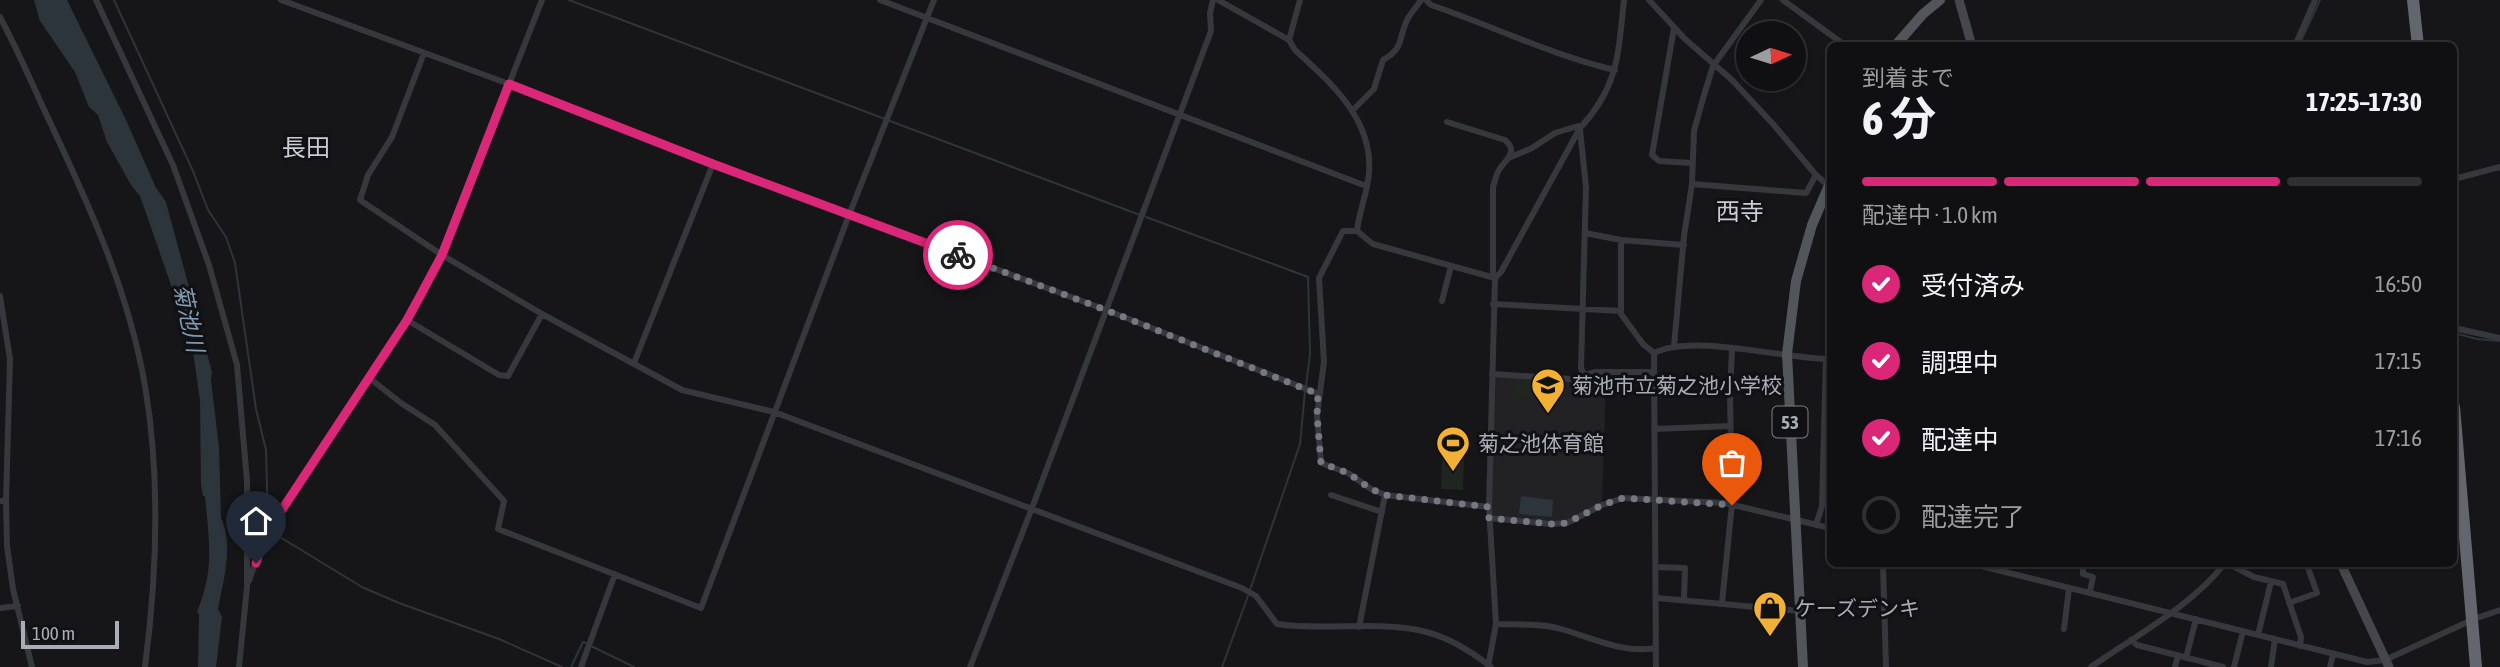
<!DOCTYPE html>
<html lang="ja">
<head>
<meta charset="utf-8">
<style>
	:root { --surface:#101012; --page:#1e1e20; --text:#f1f3f6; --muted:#9c9d9f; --line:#303032; --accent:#db2777 }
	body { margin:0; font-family:"Asap Condensed","Noto Sans JP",sans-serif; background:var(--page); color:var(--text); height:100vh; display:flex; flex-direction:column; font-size:26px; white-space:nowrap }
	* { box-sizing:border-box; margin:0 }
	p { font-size:23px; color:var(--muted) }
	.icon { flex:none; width:38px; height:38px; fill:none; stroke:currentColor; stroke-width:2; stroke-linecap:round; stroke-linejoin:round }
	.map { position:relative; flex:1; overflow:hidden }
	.side { position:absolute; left:1827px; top:42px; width:630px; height:525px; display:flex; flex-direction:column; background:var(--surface); border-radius:10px; box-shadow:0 2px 5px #0004,0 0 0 2px var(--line) }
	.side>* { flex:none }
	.needle { width:46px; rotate:86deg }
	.fabs { position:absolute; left:1736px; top:21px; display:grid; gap:14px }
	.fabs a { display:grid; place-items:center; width:70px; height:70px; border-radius:50%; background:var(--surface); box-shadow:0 2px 5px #0004,0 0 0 2px var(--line); font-size:35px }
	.scale { position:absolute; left:21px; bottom:18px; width:98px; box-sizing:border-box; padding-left:7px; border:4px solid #a8adb8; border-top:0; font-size:19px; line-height:24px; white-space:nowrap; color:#a8adb8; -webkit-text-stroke:5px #111113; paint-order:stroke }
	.pin { position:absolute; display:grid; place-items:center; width:60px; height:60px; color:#fff; margin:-72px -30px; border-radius:50% 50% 50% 0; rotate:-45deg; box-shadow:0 0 7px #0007 }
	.pin .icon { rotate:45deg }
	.courier { position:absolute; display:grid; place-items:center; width:70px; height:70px; margin:-35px; border:5px solid #db2777; border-radius:50%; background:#fff; color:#222; box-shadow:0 2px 9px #0007 }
	.overview em { font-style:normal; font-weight:700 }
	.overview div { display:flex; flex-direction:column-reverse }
	.overview { display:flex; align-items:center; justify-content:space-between; height:119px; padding:0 35px }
	h1 { font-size:46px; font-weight:700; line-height:52px }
	.bar { display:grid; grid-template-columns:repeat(4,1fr); gap:10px 7px; align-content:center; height:84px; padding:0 35px }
	.bar i { height:9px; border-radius:5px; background:var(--line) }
	.bar .selected { background:var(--accent) }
	.bar p { grid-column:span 4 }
	ol { padding:0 35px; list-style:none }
	li { display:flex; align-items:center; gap:21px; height:77px }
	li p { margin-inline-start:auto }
	li .icon { padding:7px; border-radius:50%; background:var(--accent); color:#fff; stroke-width:4 }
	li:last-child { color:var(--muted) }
	li i { width:38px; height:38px; border:4px solid var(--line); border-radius:50% }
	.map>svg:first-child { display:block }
	.built { fill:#222225 }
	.green { fill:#1e261f }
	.water { fill:#2c353c }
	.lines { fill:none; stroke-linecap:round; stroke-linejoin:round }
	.stream { stroke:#2c353c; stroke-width:2 }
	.street { stroke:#37383d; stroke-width:6 }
	.secondary { stroke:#45474d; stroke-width:9 }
	.primary { stroke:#53555c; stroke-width:10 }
	.highway { stroke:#63666e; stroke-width:12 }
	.done { stroke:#757880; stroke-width:7; stroke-dasharray:0 12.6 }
	.route { stroke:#db2777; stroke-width:9 }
	.labels { text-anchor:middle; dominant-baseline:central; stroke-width:6; stroke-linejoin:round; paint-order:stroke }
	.shield { fill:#111113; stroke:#7b7e86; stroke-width:2 }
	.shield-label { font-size:19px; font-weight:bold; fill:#a8adb8 }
	.poi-label { font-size:21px; fill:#a8adb8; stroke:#111113; text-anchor:start }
	.water-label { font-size:23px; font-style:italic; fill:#7f9bb3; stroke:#111113 }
	.quarter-label { font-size:24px; fill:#c9ccd4; stroke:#111113 }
</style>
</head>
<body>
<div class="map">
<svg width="2500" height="667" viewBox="0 0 2500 667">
	<rect width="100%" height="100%" fill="#161618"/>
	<path class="built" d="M 1492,374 L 1606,379 L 1602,505 L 1567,523 L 1489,518 Z"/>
	<path class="green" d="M 1515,375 L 1548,376 L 1547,398 L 1515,397 Z
		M 1442,456 L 1464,456 L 1463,490 L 1441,489 Z"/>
	<path class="water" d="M 34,0 L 67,0 L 126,120 L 156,188 L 166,202 L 212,372 L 211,380 L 219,448 L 221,518 C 234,544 223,582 218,609 L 222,617 L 216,667 L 198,667 L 199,614 L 197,612 C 215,567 209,543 205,496 L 203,496 L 201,484 L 200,400 L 192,345 L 140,196 L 131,185 L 107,142 L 98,115 L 89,107 L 75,72 L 40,21 Z
		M 1521,496 L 1553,500 L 1552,517 L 1519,514 Z"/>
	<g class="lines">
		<path class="stream" d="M 114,0 L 193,171 L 208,210 L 226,237 L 235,263 L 256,409 L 266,450 L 268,524
			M 569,0 L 885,119
			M 2299,45 L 2320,0
			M 890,121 L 1140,215
			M 1146,217 L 1308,277 L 1310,354 L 1306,386
			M 2454,333 L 2477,339 L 2500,341
			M 271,529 L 275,534 L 362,587 L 399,603 L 499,639 L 562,667
			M 1250,590 L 1300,444 L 1305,391
			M 591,646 L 634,667
			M 571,667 L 583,642 L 586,643
			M 1222,667 L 1248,596"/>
		<path class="street" d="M 96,0 L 173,165 L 209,265 L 237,365 L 247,481 L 247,587 L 239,667
			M 281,0 L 509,84 L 713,164 L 1106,310 L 1319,394
			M 880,0 L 1366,186
			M 1218,0 L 1289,40 L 1295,50 C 1331,83 1373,119 1369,172 C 1368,192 1359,211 1357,231 L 1373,244 L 1495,278
			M 1426,0 L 1431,5 C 1493,26 1551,55 1615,70
			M 1649,0 L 1685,39 L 1732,80 L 1773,124 L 1816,175 L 1830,187
			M 1783,0 L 1846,46
			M 0,17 C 15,45 28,74 41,103 C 84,194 128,286 145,386 C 161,479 157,574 145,667
			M 1674,28 L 1652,155 L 1659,161 L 1692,163
			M 1289,40 L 1300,0
			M 2295,46 L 2315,0
			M 424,53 L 392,137 L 368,175 L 360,200 L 442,255 L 542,314 L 682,390 L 774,412 L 1242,588 L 1256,596 L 1277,624 C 1323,631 1372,621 1418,630 C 1444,635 1471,651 1491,667
			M 1353,110 L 1374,89 L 1383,60 C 1405,48 1398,37 1408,18 C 1412,12 1417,6 1421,0
			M 1447,122 L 1505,140 C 1519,152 1506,159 1499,170 C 1496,175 1495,181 1493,187 L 1493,272 L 1495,278 L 1489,507 L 1496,624 L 1488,667
			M 1580,130 L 1586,187 L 1581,368 L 1584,375
			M 1511,157 L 1532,148 L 1555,133 L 1578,126 L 1580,128
			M 2454,179 L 2500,167
			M 1692,184 L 1806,193 L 1816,175
			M 1357,231 L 1343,231 L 1319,278 L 1324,362 L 1317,415 L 1321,463 L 1348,473 L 1371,489 L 1385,495 L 1489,507
			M 1585,233 L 1621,240
			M 1495,278 L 1501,272 L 1580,128 C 1619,86 1618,54 1624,0
			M 0,296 L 10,359 L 6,501
			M 1442,301 L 1451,266
			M 1493,304 L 1621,311
			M 407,320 L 499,375 L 508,376 L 542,314
			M 2454,328 L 2500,338
			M 1674,346 L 1684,236 L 1692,184 L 1694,131 L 1702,102 L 1713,66 L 1761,0
			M 1654,353 L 1656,667
			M 1654,353 L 1643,344 L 1621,314 L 1621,240 L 1684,245
			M 1654,353 C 1695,333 1783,359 1830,359
			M 634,363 L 713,164
			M 1492,374 L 1571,379 L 1596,372 L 1654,372
			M 368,377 L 401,403 L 435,425 L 504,501 L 498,529 L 701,608 L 849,215 L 934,0
			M 1654,429 L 1730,426
			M 1331,495 L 1382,512
			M 0,501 L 6,501 L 7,546 L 13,589 L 32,667
			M 1489,518 L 1551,524 L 1567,523 L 1602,505 L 1623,498 L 1725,503 L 1830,528
			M 1816,525 L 1822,506 L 1826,359
			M 1883,564 L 1886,667
			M 1973,564 L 2367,662 L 2385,660 L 2474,619 L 2500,610
			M 2083,564 L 2083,574 L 2093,577 L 2090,592
			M 2229,564 L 2254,577 L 2283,584 L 2301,637 L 2300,646
			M 1656,567 L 1685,568 L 1684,599
			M 249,581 L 264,537 L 407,320 L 442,255 L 542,0
			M 1657,598 L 1800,611
			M 1722,603 L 1732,504 L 1730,395 L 1732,349
			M 2289,603 L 2317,593 L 2308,568
			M 0,608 L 18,606
			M 1496,624 C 1517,625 1541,623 1561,629 C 1593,638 1623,654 1656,648
			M 1359,627 L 1385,495
			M 2064,629 L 2069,588
			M 2258,635 L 2271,582
			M 2131,640 L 2137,645 L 2223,667
			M 2186,658 L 2196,619
			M 581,667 L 615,574
			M 970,667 L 1032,508 L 1211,31 L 1210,13 L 1213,0
			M 2091,667 C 2134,637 2193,605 2224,564
			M 2175,667 L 2178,656
			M 2234,667 L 2243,631
			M 2271,667 L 2275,639
			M 2330,667 L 2333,655"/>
		<path class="secondary" d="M 1959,0 L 1972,46
			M 2341,564 L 2389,667"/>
		<path class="primary" d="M 1895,46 L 1923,14 L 1940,0
			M 1803,667 L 1787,354 L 1796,281 L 1812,225 L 1830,183"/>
		<path class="highway" d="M 2413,0 L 2418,46
			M 2454,407 L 2476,667"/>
	</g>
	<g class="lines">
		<path class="done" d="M 958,255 L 1106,310 L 1318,394 L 1317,415 L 1321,463 L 1348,473 L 1371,489 L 1385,495 L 1489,507 L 1489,518 L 1551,524 L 1567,523 L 1602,505 L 1623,498 L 1732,505"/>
		<path class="route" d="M 256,563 L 264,537 L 407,320 L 419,298 L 442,255 L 509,84 L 713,164 L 958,255"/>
	</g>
	<defs>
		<g id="school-pin" transform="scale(1.75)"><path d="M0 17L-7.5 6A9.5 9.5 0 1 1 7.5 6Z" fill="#f2b134" stroke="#111113"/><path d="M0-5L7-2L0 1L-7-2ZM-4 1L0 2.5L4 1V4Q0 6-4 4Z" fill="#111"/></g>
		<g id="stadium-pin" transform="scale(1.75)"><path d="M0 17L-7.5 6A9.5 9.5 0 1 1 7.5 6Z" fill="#f2b134" stroke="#111113"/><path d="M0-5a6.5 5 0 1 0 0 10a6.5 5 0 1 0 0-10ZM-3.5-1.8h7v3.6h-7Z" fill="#111"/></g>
		<g id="shop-pin" transform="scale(1.75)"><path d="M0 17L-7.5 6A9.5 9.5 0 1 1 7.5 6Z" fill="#f2b134" stroke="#111113"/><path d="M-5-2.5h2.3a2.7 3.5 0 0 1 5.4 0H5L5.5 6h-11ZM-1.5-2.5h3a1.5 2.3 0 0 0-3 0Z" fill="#111"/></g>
	</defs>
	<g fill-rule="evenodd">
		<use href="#school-pin" x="1548" y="385"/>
		<use href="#stadium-pin" x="1453" y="443"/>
		<use href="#shop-pin" x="1770" y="608"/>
	</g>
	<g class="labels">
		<rect class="shield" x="1772.5" y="406.5" width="35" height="31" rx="5"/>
		<g class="shield-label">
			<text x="1790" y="422">53</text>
		</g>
		<g class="poi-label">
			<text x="1572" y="385">菊池市立菊之池小学校</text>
			<text x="1478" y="443">菊之池体育館</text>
			<text x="1795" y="608">ケーズデンキ</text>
		</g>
		<g class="water-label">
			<text transform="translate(189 318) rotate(78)">菊池川</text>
		</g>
		<g class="quarter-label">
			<text x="306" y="147">長田</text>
			<text x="1740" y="211">西寺</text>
		</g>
	</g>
</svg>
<div class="fabs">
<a><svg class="needle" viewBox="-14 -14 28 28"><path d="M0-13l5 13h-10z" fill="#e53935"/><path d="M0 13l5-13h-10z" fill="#9c9d9f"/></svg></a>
</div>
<div class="scale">100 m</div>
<div class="pin" style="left:1732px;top:505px;background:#ea580c"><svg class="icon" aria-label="bag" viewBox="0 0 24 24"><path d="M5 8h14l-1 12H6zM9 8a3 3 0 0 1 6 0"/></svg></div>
<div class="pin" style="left:256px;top:563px;background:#1f2937"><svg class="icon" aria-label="home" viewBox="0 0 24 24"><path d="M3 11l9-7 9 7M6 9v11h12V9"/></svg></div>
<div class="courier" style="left:958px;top:255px"><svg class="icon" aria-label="bike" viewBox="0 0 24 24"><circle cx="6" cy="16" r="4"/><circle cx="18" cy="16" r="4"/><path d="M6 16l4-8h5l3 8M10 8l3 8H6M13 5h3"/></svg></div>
<section class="side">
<div class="overview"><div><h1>6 分</h1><p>到着まで</p></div><em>17:25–17:30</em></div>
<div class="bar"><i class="selected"></i><i class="selected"></i><i class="selected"></i><i></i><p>配達中 · 1.0 km</p></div>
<ol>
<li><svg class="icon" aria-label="check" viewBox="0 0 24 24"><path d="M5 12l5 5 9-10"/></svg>受付済み<p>16:50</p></li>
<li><svg class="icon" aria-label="check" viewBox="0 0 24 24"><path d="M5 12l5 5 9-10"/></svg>調理中<p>17:15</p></li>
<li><svg class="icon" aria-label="check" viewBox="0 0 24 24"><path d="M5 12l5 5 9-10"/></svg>配達中<p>17:16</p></li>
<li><i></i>配達完了</li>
</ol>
</section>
</div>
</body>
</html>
